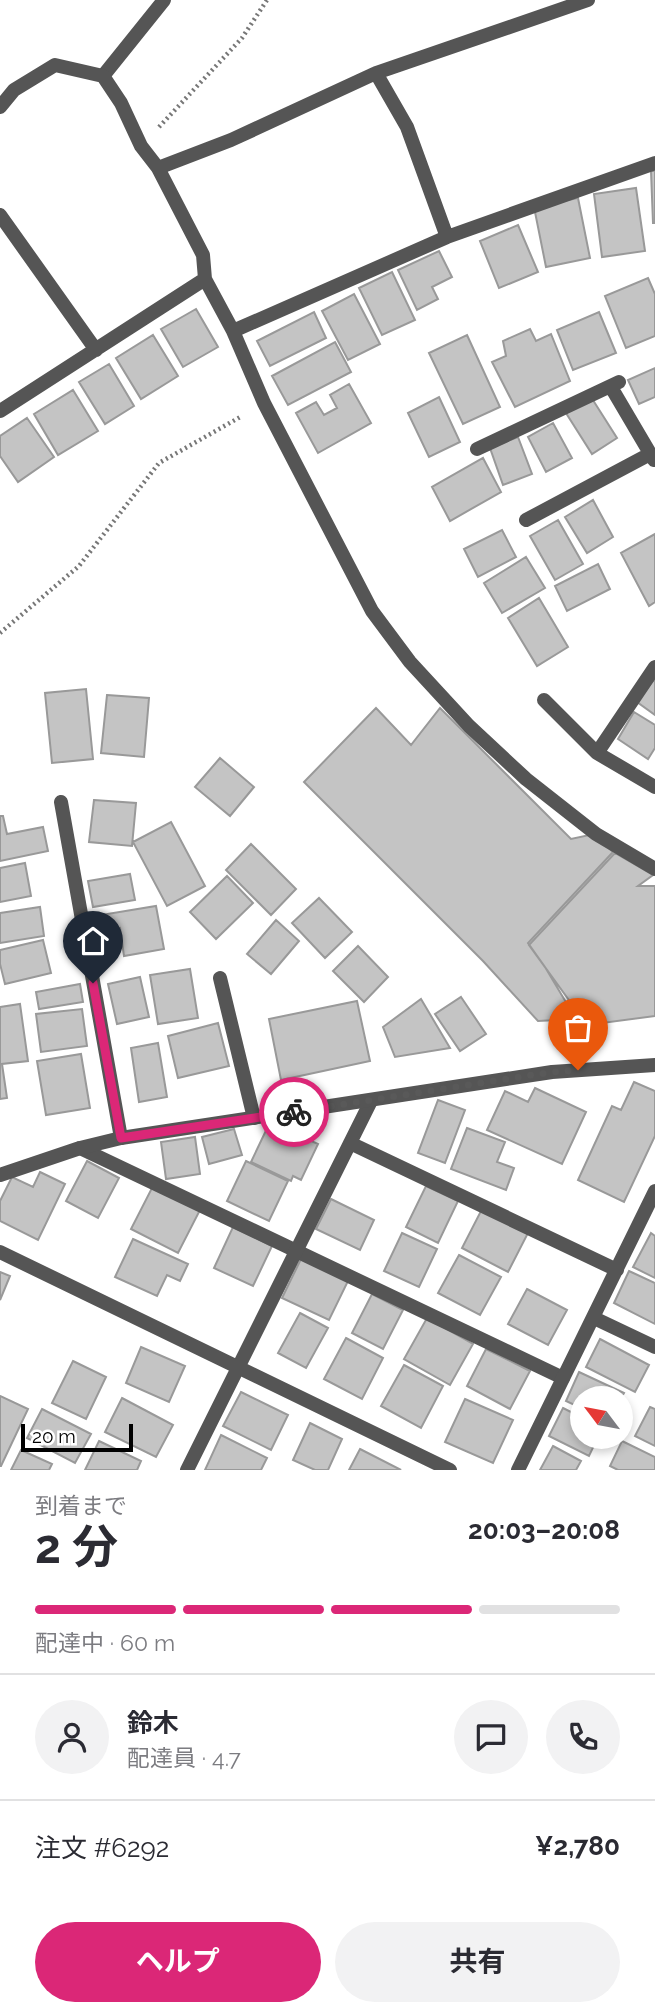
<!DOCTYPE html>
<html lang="ja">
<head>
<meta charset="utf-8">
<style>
	:root { --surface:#fff; --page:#f2f2f3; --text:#2b2b33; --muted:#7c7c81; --line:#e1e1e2; --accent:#db2777 }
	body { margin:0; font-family:Raleway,"Noto Sans JP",sans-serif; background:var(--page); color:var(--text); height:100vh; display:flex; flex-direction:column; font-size:26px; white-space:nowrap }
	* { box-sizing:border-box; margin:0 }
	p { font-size:23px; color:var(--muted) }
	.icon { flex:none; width:38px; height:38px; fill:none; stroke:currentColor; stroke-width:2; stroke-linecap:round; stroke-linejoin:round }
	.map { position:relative; height:1470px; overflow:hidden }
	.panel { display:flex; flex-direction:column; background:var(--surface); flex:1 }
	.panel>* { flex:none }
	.needle { width:46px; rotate:302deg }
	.buttons { position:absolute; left:570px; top:1386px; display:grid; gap:14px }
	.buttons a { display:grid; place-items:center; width:63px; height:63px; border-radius:50%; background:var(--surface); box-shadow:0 4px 10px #0003; font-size:35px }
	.scale { position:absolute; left:21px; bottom:18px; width:112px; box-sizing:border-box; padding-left:7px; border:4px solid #000; border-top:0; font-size:19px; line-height:24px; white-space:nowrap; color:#000; -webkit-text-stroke:5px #fff; paint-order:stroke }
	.pin { position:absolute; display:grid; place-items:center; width:60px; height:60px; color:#fff; margin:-72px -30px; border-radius:50% 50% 50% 0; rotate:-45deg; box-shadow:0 0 7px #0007 }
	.pin .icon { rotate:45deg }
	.courier { position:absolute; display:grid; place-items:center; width:70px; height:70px; margin:-35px; border:5px solid #db2777; border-radius:50%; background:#fff; color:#222; box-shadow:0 2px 9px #0007 }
	.head em { font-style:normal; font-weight:700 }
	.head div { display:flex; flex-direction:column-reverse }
	.head { display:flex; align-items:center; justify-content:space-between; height:119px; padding:0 35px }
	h1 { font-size:46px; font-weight:700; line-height:52px }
	.bar { display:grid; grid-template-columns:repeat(4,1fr); gap:10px 7px; align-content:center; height:84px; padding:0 35px }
	.bar i { height:9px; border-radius:5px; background:var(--line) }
	.bar .active { background:var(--accent) }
	.bar p { grid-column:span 4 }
	.line { display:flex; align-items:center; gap:18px; padding:0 35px; border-top:2px solid var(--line) }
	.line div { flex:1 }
	.round { display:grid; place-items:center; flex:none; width:74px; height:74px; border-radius:37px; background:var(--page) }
	.cta { display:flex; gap:14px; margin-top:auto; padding:14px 35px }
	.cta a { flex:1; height:80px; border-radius:42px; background:var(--accent); color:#fff; font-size:28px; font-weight:700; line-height:80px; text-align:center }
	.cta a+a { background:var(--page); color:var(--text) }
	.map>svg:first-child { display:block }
	.building { fill:#c4c4c4; stroke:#999; stroke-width:2 }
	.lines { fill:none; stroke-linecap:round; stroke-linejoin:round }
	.path { stroke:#777; stroke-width:4.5; stroke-dasharray:2 3.5; stroke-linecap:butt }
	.service { stroke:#555; stroke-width:14 }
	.minor { stroke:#555; stroke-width:14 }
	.tertiary { stroke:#555; stroke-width:14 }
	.done { stroke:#595959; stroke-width:7; stroke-dasharray:0 12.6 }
	.route { stroke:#db2777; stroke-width:9 }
</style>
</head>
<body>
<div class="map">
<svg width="655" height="1470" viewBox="0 0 655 1470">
	<rect width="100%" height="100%" fill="#fff"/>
	<path class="building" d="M 651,171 L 655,171 L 655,223 L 653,223 Z
		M 636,188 L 645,251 L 602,257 L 594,194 Z
		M 578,198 L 590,258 L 546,267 L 534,207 Z
		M 518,225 L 538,272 L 499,288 L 480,241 Z
		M 439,251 L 452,277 L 432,287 L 438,299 L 417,310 L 398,270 Z
		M 392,272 L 415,320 L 382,335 L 359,288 Z
		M 648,278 L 655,294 L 655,336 L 626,348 L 605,296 Z
		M 354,294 L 380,344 L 348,360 L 322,311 Z
		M 196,309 L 218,347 L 183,367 L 161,329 Z
		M 314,312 L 326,338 L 270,366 L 257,341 Z
		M 599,312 L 616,353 L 573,370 L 557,330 Z
		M 530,329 L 536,341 L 551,334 L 570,381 L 515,407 L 492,362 L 506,356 L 503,341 Z
		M 153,335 L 178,376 L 141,399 L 116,358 Z
		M 467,335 L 500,407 L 463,424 L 429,353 Z
		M 335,342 L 351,372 L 288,405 L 272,376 Z
		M 109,364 L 134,406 L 105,424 L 79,382 Z
		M 655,368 L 655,397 L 639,404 L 628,380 Z
		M 349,384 L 371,423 L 318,453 L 296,413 L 316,402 L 324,415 L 337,408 L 330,395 Z
		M 73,390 L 98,431 L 58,455 L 34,414 Z
		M 439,397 L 460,442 L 429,457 L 408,413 Z
		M 591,397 L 617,438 L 592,454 L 566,413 Z
		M 27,418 L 54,457 L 18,482 L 0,456 L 0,436 Z
		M 553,423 L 572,458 L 546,472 L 528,437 Z
		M 518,437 L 532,474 L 503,485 L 490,448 Z
		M 483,458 L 501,492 L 450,521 L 432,487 Z
		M 593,500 L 613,537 L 587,553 L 565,517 Z
		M 558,520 L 583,564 L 555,580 L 530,536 Z
		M 502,530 L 516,557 L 478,577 L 464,549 Z
		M 655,534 L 655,602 L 649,606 L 621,553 Z
		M 526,557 L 545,588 L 502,613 L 484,583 Z
		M 598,564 L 610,589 L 567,611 L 555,586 Z
		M 539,598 L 568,647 L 537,666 L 508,618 Z
		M 655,678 L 655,715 L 637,702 Z
		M 86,689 L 93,759 L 52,763 L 45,693 Z
		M 107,695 L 149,698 L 144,757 L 101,753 Z
		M 376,708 L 411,745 L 440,708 L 571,839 L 594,834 L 613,852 L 528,943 L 545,967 L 576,1019 L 538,1021 L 483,961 L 304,782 Z
		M 634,712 L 655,725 L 655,748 L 648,759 L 618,739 Z
		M 220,758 L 254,787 L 230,816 L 195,787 Z
		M 94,800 L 136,803 L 132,846 L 89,842 Z
		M 0,816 L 3,816 L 7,834 L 43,827 L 48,851 L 0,861 Z
		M 171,822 L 205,886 L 167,906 L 133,842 Z
		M 251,844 L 296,889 L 271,915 L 226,870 Z
		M 615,853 L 653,875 L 638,886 L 655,886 L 655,1016 L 587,1025 L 529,945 Z
		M 25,863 L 31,896 L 0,902 L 0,868 Z
		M 130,874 L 135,900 L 93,907 L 88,881 Z
		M 227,876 L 253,903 L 216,939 L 190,912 Z
		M 319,898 L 352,932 L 325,958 L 292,923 Z
		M 156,906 L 164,949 L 124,956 L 120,928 L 103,931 L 101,915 Z
		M 40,907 L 44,936 L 0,943 L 0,913 Z
		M 276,920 L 299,941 L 271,974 L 247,954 Z
		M 43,940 L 51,973 L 5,984 L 0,964 L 0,950 Z
		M 358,946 L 388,977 L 364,1002 L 333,971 Z
		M 190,969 L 198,1018 L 158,1024 L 150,975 Z
		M 140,977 L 149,1017 L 117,1024 L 108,984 Z
		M 80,984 L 83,1002 L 39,1009 L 36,992 Z
		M 461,997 L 486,1034 L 460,1051 L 435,1014 Z
		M 421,999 L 450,1048 L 395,1057 L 383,1027 Z
		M 357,1001 L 370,1061 L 281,1080 L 269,1019 Z
		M 20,1004 L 28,1061 L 2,1064 L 7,1098 L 0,1099 L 0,1007 Z
		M 82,1009 L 87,1046 L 41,1052 L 36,1014 Z
		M 218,1023 L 229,1066 L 178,1078 L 168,1036 Z
		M 158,1043 L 167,1097 L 139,1102 L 131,1048 Z
		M 81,1054 L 90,1108 L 46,1115 L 37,1061 Z
		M 634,1082 L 655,1091 L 655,1136 L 624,1202 L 578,1180 L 612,1106 L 621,1110 Z
		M 535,1088 L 586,1112 L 562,1164 L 487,1130 L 505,1091 L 528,1102 Z
		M 438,1100 L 465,1110 L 445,1163 L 418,1153 Z
		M 270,1122 L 318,1144 L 301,1180 L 293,1176 L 291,1181 L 251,1162 Z
		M 467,1128 L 505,1142 L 497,1162 L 514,1168 L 506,1190 L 451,1169 Z
		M 234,1129 L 242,1155 L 209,1164 L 202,1137 Z
		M 195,1137 L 200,1174 L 166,1179 L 161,1142 Z
		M 87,1161 L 119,1178 L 98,1218 L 66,1201 Z
		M 246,1161 L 288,1181 L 269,1221 L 227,1201 Z
		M 40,1172 L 65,1184 L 38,1240 L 0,1221 L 0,1201 L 12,1177 L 33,1187 Z
		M 153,1186 L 200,1210 L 178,1253 L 131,1229 Z
		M 426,1186 L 458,1201 L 438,1243 L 406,1227 Z
		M 331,1199 L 374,1220 L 360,1250 L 316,1229 Z
		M 482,1209 L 528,1233 L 508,1272 L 462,1248 Z
		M 233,1227 L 272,1246 L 253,1286 L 214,1268 Z
		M 402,1233 L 437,1249 L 419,1287 L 384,1271 Z
		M 651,1233 L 655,1236 L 655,1278 L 633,1267 Z
		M 133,1239 L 188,1264 L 180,1281 L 167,1275 L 157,1296 L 115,1277 Z
		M 459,1255 L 501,1277 L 480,1315 L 438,1293 Z
		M 301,1259 L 348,1281 L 329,1320 L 282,1298 Z
		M 629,1271 L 655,1283 L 655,1324 L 614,1303 Z
		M 0,1272 L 10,1276 L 0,1300 Z
		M 527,1289 L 567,1310 L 548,1345 L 508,1324 Z
		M 372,1294 L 403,1310 L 383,1349 L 352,1333 Z
		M 300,1313 L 328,1328 L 306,1368 L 278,1353 Z
		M 427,1318 L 473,1344 L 450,1385 L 404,1359 Z
		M 346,1338 L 383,1358 L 362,1399 L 324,1379 Z
		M 600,1339 L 649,1365 L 635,1392 L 586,1367 Z
		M 141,1347 L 185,1366 L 169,1402 L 126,1383 Z
		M 486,1349 L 530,1371 L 510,1409 L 467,1386 Z
		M 73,1361 L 106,1377 L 86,1419 L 52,1403 Z
		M 404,1365 L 443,1386 L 421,1428 L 381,1406 Z
		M 579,1372 L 624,1393 L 621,1398 L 583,1398 L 583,1409 L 566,1401 Z
		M 241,1392 L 288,1415 L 271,1450 L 223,1426 Z
		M 0,1396 L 28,1409 L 1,1466 L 0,1466 Z
		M 122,1398 L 173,1425 L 156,1457 L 105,1432 Z
		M 465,1399 L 513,1420 L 493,1463 L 445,1442 Z
		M 650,1407 L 655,1409 L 655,1446 L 635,1436 Z
		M 563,1408 L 583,1418 L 583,1437 L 598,1437 L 589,1456 L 549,1436 Z
		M 42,1409 L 91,1434 L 75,1463 L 27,1438 Z
		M 310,1423 L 342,1439 L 328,1470 L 315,1470 L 293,1460 Z
		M 221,1435 L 267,1458 L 261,1470 L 205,1470 Z
		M 99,1441 L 141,1461 L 137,1470 L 85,1470 Z
		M 622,1441 L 655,1457 L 655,1470 L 618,1470 L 610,1466 Z
		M 553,1446 L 581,1461 L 576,1470 L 540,1470 Z
		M 360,1449 L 401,1470 L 349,1470 Z
		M 21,1450 L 52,1464 L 49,1470 L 11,1470 Z"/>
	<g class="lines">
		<path class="path" d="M 159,127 L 242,38 L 267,0
			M 0,633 L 79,566 L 159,463 L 242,416"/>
		<path class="service" d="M 103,76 L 164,0
			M 611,387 L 654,460
			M 477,449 L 619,382
			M 526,520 L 650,454
			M 544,700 L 597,753 L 655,787
			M 597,753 L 655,667
			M 61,802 L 121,1138
			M 220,978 L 254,1118
			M 80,1148 L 563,1378
			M 594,1318 L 655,1347"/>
		<path class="minor" d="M 376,73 L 407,127 L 447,237
			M 0,107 L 14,90 L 55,65 L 103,76 L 121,103 L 141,146 L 158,168 L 203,255 L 205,279 L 0,411
			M 158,168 L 231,140 L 376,73 L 588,0
			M 0,215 L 96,350
			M 205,279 L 233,331 L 447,237 L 655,163
			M 233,331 L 264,403 L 372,611 L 410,662 L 469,726 L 526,779 L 596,834 L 655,869
			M 350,1143 L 617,1270
			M 0,1252 L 450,1470
			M 187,1470 L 371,1101
			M 518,1470 L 655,1191"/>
		<path class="tertiary" d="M 0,1175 L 80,1148 L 121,1138 L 552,1072 L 655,1065"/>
	</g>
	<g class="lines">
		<path class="done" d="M 294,1112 L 552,1072 L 578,1070"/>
		<path class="route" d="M 93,983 L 121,1138 L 294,1112"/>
	</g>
</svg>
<div class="buttons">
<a><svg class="needle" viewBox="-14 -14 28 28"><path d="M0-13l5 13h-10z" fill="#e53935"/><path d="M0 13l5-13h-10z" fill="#7c7c81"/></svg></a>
</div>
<div class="scale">20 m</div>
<div class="pin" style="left:578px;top:1070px;background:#ea580c"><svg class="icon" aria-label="bag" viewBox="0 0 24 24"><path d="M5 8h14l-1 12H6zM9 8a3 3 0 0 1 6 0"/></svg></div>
<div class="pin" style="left:93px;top:983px;background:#1f2937"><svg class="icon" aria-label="home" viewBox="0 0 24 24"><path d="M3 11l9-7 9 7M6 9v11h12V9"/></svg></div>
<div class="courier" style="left:294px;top:1112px"><svg class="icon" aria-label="bike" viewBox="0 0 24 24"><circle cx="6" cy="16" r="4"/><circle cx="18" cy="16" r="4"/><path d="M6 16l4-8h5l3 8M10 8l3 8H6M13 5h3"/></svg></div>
</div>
<section class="panel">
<div class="head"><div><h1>2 分</h1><p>到着まで</p></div><em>20:03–20:08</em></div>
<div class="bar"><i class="active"></i><i class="active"></i><i class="active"></i><i></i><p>配達中 · 60 m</p></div>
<div class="line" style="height:126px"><a class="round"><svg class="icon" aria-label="person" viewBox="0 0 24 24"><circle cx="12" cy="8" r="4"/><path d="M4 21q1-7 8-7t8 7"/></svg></a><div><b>鈴木</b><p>配達員 · 4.7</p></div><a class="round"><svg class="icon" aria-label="chat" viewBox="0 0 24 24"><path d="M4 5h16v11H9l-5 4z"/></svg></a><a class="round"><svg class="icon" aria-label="phone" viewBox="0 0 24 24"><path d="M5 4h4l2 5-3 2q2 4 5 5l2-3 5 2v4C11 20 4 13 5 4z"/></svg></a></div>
<div class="line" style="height:91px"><div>注文 #6292</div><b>¥2,780</b></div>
<div class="cta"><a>ヘルプ</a><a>共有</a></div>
</section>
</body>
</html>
